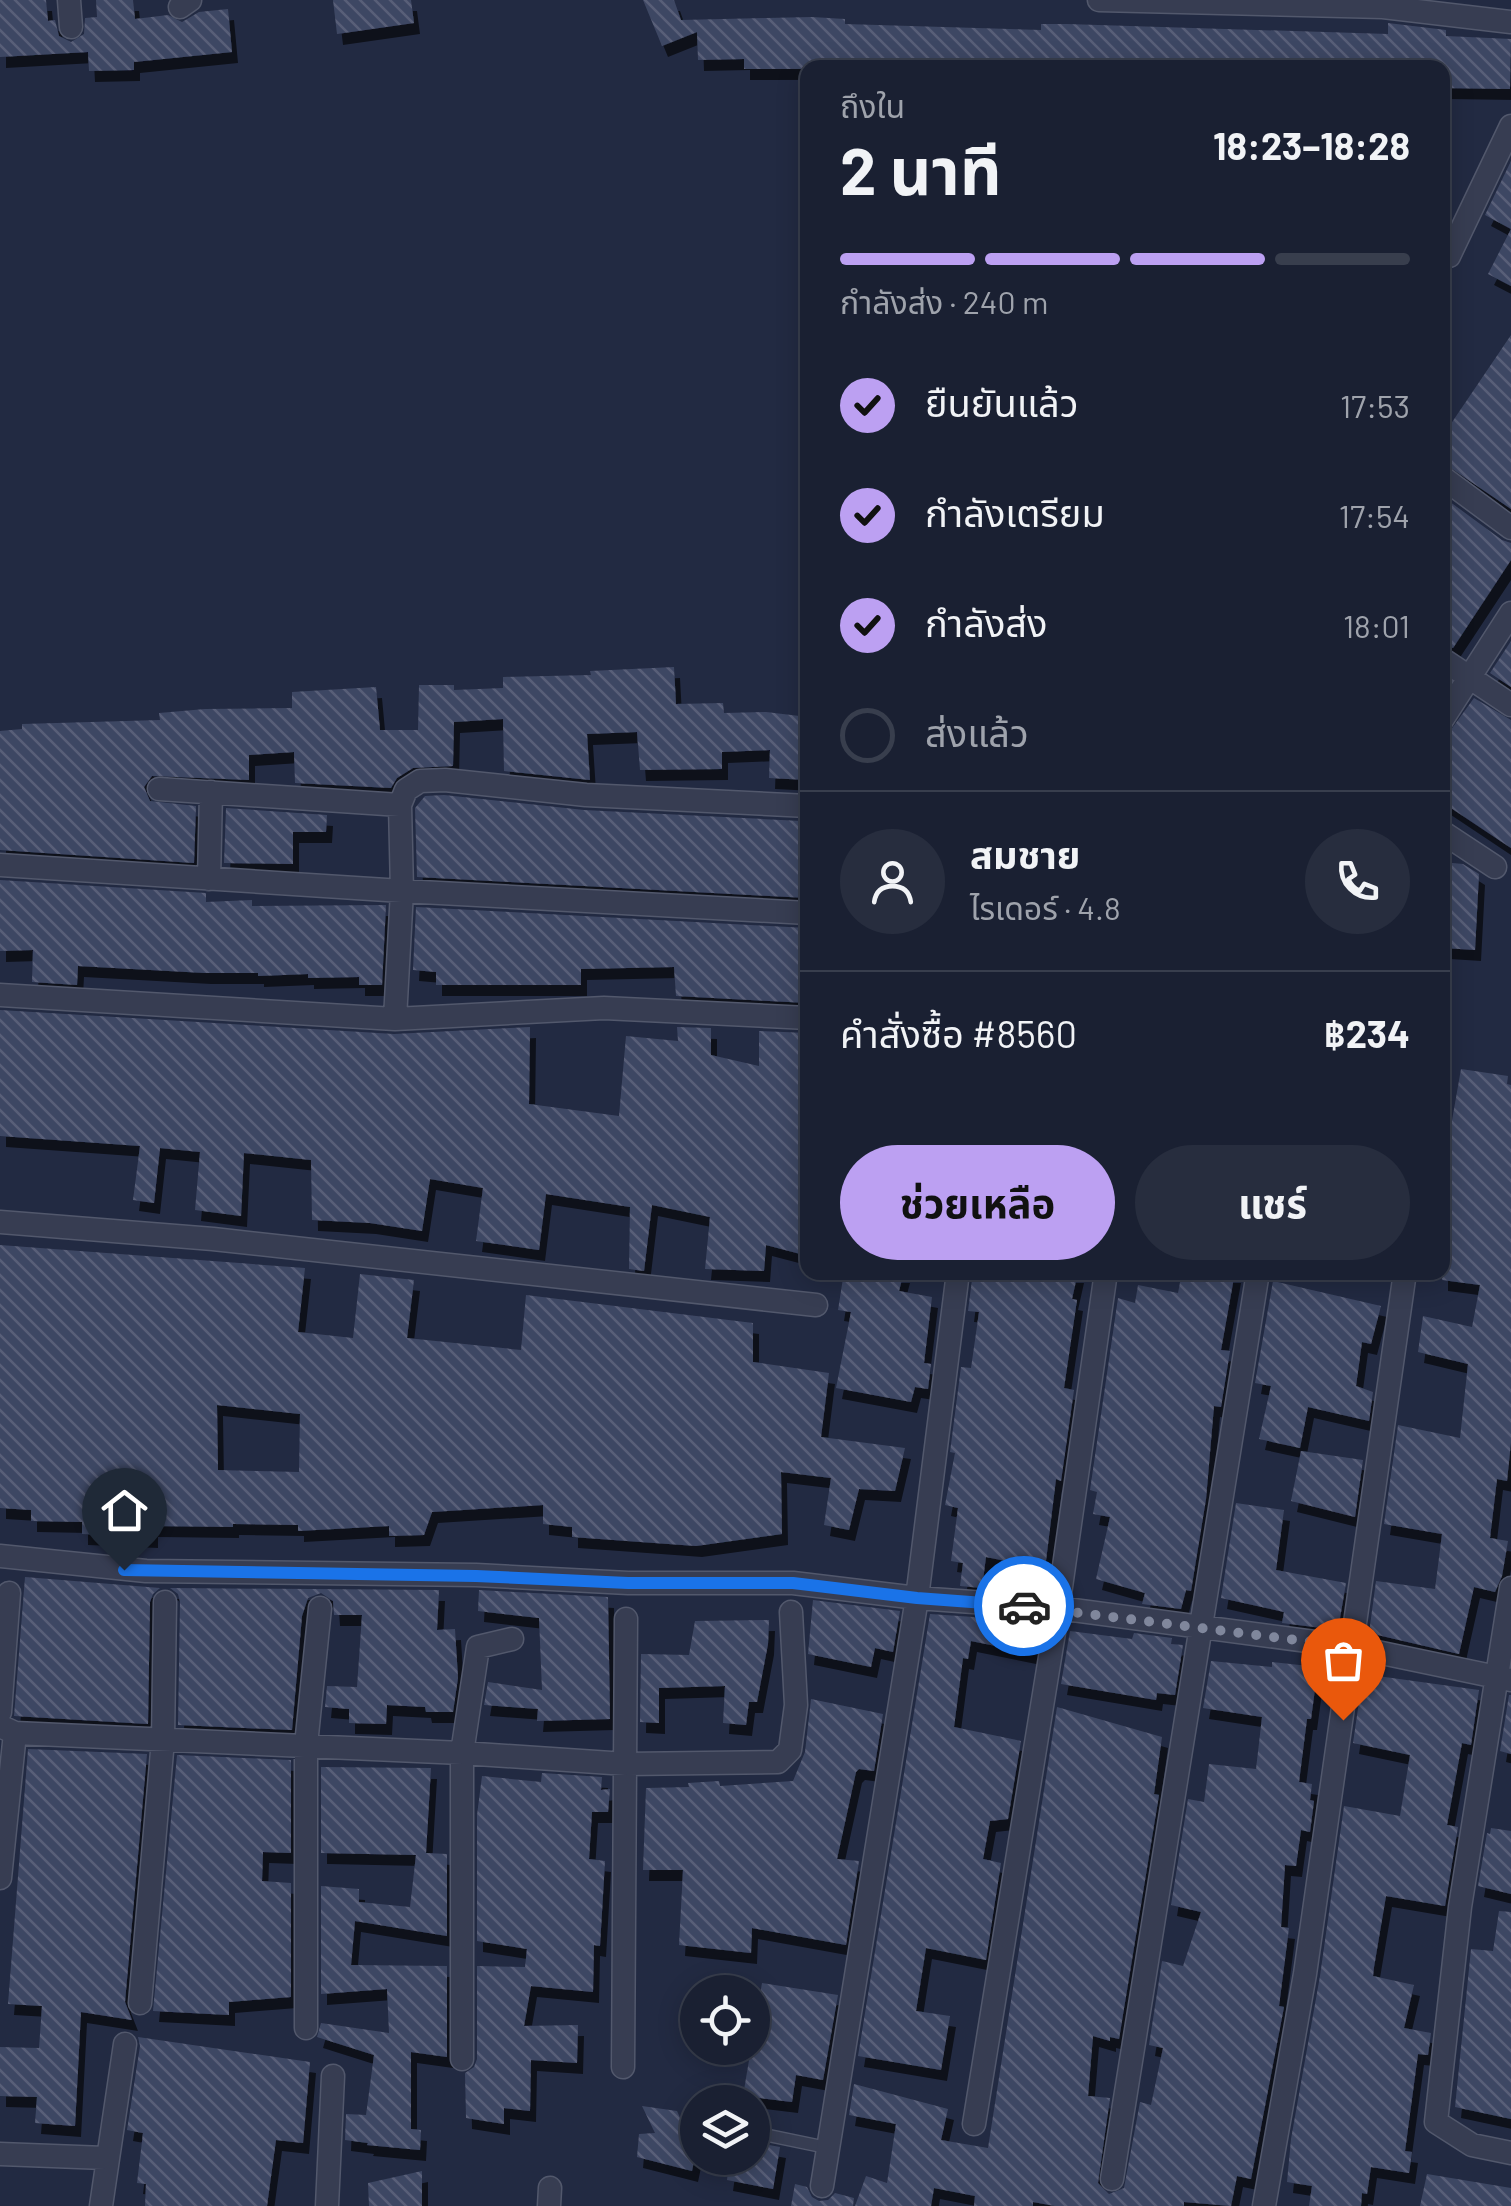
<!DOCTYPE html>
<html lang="th">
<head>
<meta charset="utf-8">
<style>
	:root { --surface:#1a2032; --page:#272d3e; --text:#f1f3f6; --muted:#9fa3ac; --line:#383e4d; --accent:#bca0f2 }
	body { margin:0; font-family:Barlow,"Noto Sans Thai",sans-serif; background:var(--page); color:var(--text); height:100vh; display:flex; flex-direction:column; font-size:38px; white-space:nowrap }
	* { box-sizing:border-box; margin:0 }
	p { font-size:32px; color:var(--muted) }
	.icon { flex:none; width:55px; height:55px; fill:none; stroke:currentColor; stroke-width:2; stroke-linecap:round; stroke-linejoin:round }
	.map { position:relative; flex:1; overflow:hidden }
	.details { position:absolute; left:800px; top:60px; width:650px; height:1220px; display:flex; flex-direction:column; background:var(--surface); border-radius:20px; box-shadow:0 5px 25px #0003,0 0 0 2px var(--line) }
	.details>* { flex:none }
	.controls { position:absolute; left:680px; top:1975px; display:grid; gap:20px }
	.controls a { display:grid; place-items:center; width:90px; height:90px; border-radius:50%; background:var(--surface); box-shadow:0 5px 25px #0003,0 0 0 2px var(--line); font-size:50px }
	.pin { position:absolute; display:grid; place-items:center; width:85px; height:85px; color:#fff; margin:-102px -42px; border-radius:50% 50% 50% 0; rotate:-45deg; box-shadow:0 0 10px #0007 }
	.pin .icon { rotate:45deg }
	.courier { position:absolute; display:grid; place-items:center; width:100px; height:100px; margin:-50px; border:8px solid #1a73e8; border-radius:50%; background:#fff; color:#222; box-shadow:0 2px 12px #0007 }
	.head em { font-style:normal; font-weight:700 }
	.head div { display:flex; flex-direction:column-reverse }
	.head { display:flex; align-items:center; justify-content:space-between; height:170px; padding:0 40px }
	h1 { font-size:65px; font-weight:700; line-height:75px }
	.bar { display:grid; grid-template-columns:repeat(4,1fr); gap:15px 10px; align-content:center; height:120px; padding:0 40px }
	.bar i { height:12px; border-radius:8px; background:var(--line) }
	.bar .active { background:var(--accent) }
	.bar p { grid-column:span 4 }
	.line { display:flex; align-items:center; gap:25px; padding:0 40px; border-top:2px solid var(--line) }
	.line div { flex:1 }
	.round { display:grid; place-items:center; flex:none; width:105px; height:105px; border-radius:52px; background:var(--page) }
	ol { padding:0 40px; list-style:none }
	li { display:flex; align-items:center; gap:30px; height:110px }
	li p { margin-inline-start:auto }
	li .icon { padding:10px; border-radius:50%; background:var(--accent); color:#111; stroke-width:4 }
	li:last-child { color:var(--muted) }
	li i { width:55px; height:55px; border:5px solid var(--line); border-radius:50% }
	.cta { display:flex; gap:20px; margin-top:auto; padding:20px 40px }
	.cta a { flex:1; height:115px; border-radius:60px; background:var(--accent); color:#111; font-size:40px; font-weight:700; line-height:115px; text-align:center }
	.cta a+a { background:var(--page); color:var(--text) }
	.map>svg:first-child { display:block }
	.building { fill:url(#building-back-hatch); fill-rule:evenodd; filter:url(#shadow) }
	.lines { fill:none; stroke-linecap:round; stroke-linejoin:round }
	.service-casing { stroke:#52586c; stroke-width:14 }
	.minor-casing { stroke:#52586c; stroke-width:25 }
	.service { stroke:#373d52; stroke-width:11 }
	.minor { stroke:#373d52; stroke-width:22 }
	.done { stroke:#80879c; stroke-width:10; stroke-dasharray:0 18 }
	.route { stroke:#1a73e8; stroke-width:12 }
</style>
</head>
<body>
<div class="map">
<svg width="1511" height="2206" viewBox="0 0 1511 2206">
	<defs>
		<pattern id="building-back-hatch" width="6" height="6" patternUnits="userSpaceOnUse" patternTransform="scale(2.5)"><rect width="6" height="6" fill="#3e4763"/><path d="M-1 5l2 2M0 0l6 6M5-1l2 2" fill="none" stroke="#585f78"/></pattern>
		<filter id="shadow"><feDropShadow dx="6" dy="11" stdDeviation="0" flood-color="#0009"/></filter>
	</defs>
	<rect width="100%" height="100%" fill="#222a42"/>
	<path class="building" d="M 0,0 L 46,0 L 48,21 L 55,20 L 59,36 L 71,42 L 84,34 L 85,18 L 97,17 L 96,0 L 133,0 L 135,19 L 168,15 L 182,22 L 199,12 L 228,9 L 232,52 L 134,62 L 134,70 L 89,71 L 88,52 L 0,57 Z
		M 333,0 L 411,0 L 414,23 L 337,34 Z
		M 643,0 L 674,0 L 681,20 L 812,17 L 845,19 L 845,24 L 1041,30 L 1041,24 L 1067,24 L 1388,34 L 1388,23 L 1446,30 L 1446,36 L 1511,39 L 1510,89 L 1442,88 L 1442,68 L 744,69 L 744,59 L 698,60 L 697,32 L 662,46 Z
		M 1511,161 L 1511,229 L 1485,215 Z
		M 1511,229 L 1511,286 L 1488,274 Z
		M 1511,335 L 1511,509 L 1442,462 L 1442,437 Z
		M 1442,496 L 1502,540 L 1511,543 L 1511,560 L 1453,648 L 1442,644 Z
		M 1511,641 L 1511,687 L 1490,673 Z
		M 674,667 L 676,704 L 723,703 L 724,713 L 766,712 L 808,717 L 808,780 L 769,778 L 770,750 L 722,752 L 722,769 L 640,770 L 637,732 L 587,734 L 590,780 L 504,771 L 503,719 L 454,722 L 453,766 L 413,768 L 397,778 L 391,788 L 295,783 L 294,752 L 249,755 L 249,780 L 152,776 L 144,787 L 150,801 L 196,806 L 194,863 L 0,850 L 0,731 L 22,729 L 22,724 L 160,720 L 159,713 L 205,709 L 292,708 L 292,692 L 376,687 L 380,730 L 418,730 L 419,685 L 454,685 L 454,690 L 503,688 L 503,677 L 591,675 L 590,671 Z
		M 1474,698 L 1511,720 L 1511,848 L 1442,802 L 1442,742 Z
		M 444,795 L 584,810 L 802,821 L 803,850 L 808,850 L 808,898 L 417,877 L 415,808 L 425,796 Z
		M 226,808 L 327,815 L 326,832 L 293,832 L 293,864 L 224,863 Z
		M 1442,862 L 1463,864 L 1479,874 L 1475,950 L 1444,948 L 1447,892 L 1442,892 Z
		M 0,880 L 206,893 L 206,902 L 252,900 L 252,906 L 386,905 L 382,985 L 359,985 L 359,977 L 308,978 L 308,974 L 258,976 L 258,973 L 205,973 L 78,966 L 77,985 L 32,982 L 33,950 L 0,951 Z
		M 416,907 L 808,928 L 808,1003 L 676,996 L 674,967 L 581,969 L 581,985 L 436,985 L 436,972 L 413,970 Z
		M 0,1010 L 394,1034 L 530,1027 L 529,1104 L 619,1116 L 626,1036 L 678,1041 L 677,1027 L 711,1028 L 711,1055 L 759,1066 L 759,1031 L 808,1033 L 808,1256 L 766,1245 L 764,1271 L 705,1269 L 710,1217 L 652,1205 L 644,1271 L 629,1269 L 630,1207 L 546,1194 L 539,1250 L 476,1241 L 483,1188 L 430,1179 L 422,1231 L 370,1223 L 312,1220 L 311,1160 L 244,1153 L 241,1216 L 195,1210 L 200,1152 L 160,1148 L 154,1203 L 133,1200 L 140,1146 L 0,1136 Z
		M 1461,1069 L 1508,1076 L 1507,1084 L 1511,1085 L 1511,1442 L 1507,1481 L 1497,1479 L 1490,1538 L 1508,1541 L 1502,1576 L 1495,1592 L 1474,1587 L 1459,1654 L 1369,1633 L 1376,1581 L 1435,1589 L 1442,1534 L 1384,1524 L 1398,1425 L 1460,1438 L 1468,1364 L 1418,1352 L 1423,1316 L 1472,1327 L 1480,1285 L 1442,1280 L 1442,1218 L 1447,1180 L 1444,1180 L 1450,1149 L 1447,1149 Z
		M 0,1245 L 305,1268 L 298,1332 L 353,1338 L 360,1274 L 414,1280 L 407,1338 L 521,1350 L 526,1295 L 753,1323 L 753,1362 L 829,1373 L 821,1437 L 905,1448 L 895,1491 L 859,1489 L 849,1530 L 824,1525 L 831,1478 L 781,1472 L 782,1534 L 696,1546 L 572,1537 L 572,1527 L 543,1524 L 543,1505 L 432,1512 L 424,1535 L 389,1536 L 389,1526 L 298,1531 L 298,1525 L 233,1524 L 233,1527 L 152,1526 L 152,1537 L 82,1534 L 82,1522 L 31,1521 L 31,1510 L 0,1508 ZM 217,1405 L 300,1414 L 299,1472 L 218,1470 Z
		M 844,1272 L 904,1272 L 899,1291 L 932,1297 L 924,1363 L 931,1364 L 928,1389 L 915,1387 L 911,1402 L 836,1388 L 851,1312 L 838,1310 Z
		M 973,1272 L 1078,1272 L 1072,1299 L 1077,1300 L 1064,1388 L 1074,1390 L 1061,1481 L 1056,1479 L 1045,1569 L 986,1557 L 982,1588 L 960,1586 L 963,1563 L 951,1561 L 958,1508 L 945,1505 L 955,1453 L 950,1452 L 961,1367 L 971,1368 L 979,1312 L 968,1311 Z
		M 1182,1272 L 1235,1272 L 1221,1350 L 1230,1351 L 1221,1407 L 1214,1406 L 1206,1499 L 1191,1591 L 1186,1590 L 1181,1609 L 1142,1604 L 1145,1593 L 1096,1579 L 1110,1517 L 1093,1514 L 1097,1492 L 1090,1490 L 1118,1298 L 1135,1303 L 1138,1285 L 1178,1293 Z
		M 1273,1281 L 1381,1306 L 1371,1344 L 1362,1342 L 1356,1386 L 1373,1392 L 1369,1421 L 1308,1407 L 1300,1448 L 1259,1439 L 1271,1386 L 1255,1383 Z
		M 1301,1451 L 1363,1460 L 1355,1517 L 1291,1501 Z
		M 1236,1503 L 1284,1510 L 1276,1570 L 1346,1583 L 1338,1630 L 1282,1623 L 1284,1612 L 1221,1598 Z
		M 25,1577 L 160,1588 L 153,1594 L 150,1602 L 148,1724 L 14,1716 Z
		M 170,1588 L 439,1590 L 437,1630 L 455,1629 L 458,1678 L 453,1712 L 426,1712 L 425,1707 L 387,1705 L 386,1724 L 349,1723 L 349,1709 L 325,1707 L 327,1686 L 357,1687 L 362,1615 L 334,1615 L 333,1601 L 321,1593 L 308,1598 L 302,1616 L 292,1730 L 178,1725 L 180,1602 L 178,1594 Z
		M 479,1590 L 608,1597 L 610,1719 L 537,1721 L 538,1709 L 484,1705 L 488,1682 L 542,1690 L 539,1618 L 478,1611 Z
		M 813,1600 L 900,1611 L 893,1652 L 875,1648 L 871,1667 L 808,1654 Z
		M 930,1614 L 1017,1620 L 1040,1627 L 1035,1654 L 971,1641 L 968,1659 L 963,1658 L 954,1727 L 1021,1741 L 1008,1819 L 990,1821 L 983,1859 L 1001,1863 L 986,1960 L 926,1948 L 916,2011 L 950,2016 L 941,2070 L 858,2056 Z
		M 769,1620 L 768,1644 L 757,1702 L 749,1702 L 746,1725 L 723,1723 L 725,1686 L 659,1688 L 659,1723 L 640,1722 L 641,1654 L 689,1655 L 695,1621 Z
		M 1070,1631 L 1132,1639 L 1134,1633 L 1172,1638 L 1171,1644 L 1183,1645 L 1175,1695 L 1157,1693 L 1156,1700 L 1061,1684 Z
		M 1211,1661 L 1272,1667 L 1272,1662 L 1318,1667 L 1311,1719 L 1307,1719 L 1299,1782 L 1312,1784 L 1310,1800 L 1314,1801 L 1310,1832 L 1301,1830 L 1296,1866 L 1285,1865 L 1281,1927 L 1289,1928 L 1279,2006 L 1284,2007 L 1251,2179 L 1237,2176 L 1231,2206 L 1184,2202 L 1184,2206 L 1055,2206 L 1033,2202 L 1033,2206 L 974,2206 L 975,2196 L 934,2188 L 931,2206 L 855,2206 L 866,2176 L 887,2183 L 896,2124 L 849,2115 L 854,2084 L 948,2109 L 941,2140 L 988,2148 L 1057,1707 L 1162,1737 L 1154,1794 L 1159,1795 L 1119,2039 L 1110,2037 L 1110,2041 L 1093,2036 L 1088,2096 L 1110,2098 L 1098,2183 L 1109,2194 L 1124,2188 L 1140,2102 L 1151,2105 L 1163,2048 L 1149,2045 L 1162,1961 L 1183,1966 L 1201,1912 L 1171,1905 L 1188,1799 L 1204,1802 L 1209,1764 L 1256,1769 L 1262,1717 L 1203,1708 Z
		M 1363,1674 L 1479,1690 L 1471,1745 L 1462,1743 L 1447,1825 L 1458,1827 L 1445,1906 L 1386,1896 L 1374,1967 L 1373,1976 L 1414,1985 L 1404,2028 L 1431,2033 L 1428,2055 L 1418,2054 L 1405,2151 L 1412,2152 L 1409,2173 L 1371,2167 L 1367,2194 L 1362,2193 L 1361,2206 L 1309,2206 L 1312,2186 L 1287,2182 L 1291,2139 L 1320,1976 L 1344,1806 L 1400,1816 L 1410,1755 L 1353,1743 Z
		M 1509,1695 L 1511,1695 L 1511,1754 L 1500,1751 Z
		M 811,1699 L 883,1714 L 874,1771 L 859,1769 L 856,1772 L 837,1859 L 859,1861 L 846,1945 L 752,1928 L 751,1953 L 679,1945 L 683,1870 L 643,1870 L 646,1788 L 689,1787 L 688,1783 L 719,1781 L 720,1786 L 793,1781 L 805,1752 Z
		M 28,1749 L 147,1754 L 125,2002 L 132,2020 L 81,2012 L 75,2126 L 35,2123 L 37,2097 L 0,2096 L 0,2047 L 39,2048 L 42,2006 L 8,2004 Z
		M 177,1755 L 291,1760 L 291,1853 L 263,1852 L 262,1881 L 291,1883 L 291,1997 L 229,2002 L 229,2015 L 153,2011 Z
		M 321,1767 L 431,1768 L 426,1853 L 447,1854 L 447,1936 L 355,1921 L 351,1965 L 447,1966 L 447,2057 L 411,2052 L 411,2129 L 421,2130 L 420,2150 L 367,2145 L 368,2143 L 345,2140 L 346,2114 L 366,2115 L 374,2055 L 317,2037 L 321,2023 L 389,2033 L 387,1989 L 321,1994 L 321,1886 L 359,1889 L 359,1902 L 410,1907 L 416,1855 L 321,1853 Z
		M 542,1773 L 602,1777 L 601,1790 L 610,1789 L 608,1812 L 592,1812 L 589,1859 L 605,1861 L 600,1946 L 594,1945 L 593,1992 L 531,1986 L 524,2026 L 578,2025 L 577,2063 L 531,2060 L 530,2111 L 504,2108 L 504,2124 L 466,2118 L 465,2073 L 474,2067 L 477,2059 L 477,1966 L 525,1967 L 527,1949 L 477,1941 L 477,1815 L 482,1776 L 541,1782 Z
		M 1491,1828 L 1511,1831 L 1511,1894 L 1478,1886 L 1487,1833 L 1490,1834 Z
		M 1499,1911 L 1511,1912 L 1511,2119 L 1455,2107 L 1471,1949 L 1493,1951 Z
		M 762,1983 L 838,1995 L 823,2080 L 796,2075 L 792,2102 L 743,2096 Z
		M 138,2037 L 310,2062 L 303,2143 L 276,2140 L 267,2206 L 145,2206 L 146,2184 L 137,2183 L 143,2133 L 127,2130 L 140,2046 Z
		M 642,2106 L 677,2111 L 690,2140 L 697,2147 L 692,2171 L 637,2157 L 639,2134 L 655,2133 Z
		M 752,2142 L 780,2147 L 773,2189 L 727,2180 L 730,2158 L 752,2158 Z
		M 422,2171 L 422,2206 L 369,2206 L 368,2183 Z
		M 1427,2174 L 1511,2188 L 1511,2206 L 1420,2206 Z
		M 795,2184 L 807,2187 L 812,2197 L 819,2201 L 828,2200 L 835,2193 L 854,2198 L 853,2206 L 791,2206 Z"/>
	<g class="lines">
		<g class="service-casing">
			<path id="service" d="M 752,2132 L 829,2148"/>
		</g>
		<g class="minor-casing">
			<path id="minor" d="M 69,0 L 71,27
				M 1099,0 L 1383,7 L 1511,22
				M 180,7 L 190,0
				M 1449,256 L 1511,126
				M 1442,477 L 1511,528
				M 1442,659 L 1511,705
				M 1442,720 L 1511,613
				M 159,789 L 400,805
				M 1442,832 L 1495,867
				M 0,865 L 402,891 L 808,913
				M 209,879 L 211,792
				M 0,995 L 395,1019 L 604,1008 L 808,1018
				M 395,1019 L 402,891 L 400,805 L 406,790 L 420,781 L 445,780 L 586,795 L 808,806
				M 0,1222 L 213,1239 L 816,1305
				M 0,1556 L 146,1571 L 476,1575 L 628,1583 L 793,1583 L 917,1598 L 1058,1608 L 1353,1647 L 1511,1680
				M 1511,1588 L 1460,1907 L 1436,2122 L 1472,2145 L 1511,2153
				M 0,1712 L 9,1593
				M 0,1726 L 15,1733 L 462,1753 L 626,1764 L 778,1762 L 790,1750 L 796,1705 L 791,1612
				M 0,1878 L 15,1733
				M 140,2003 L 163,1740 L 165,1602
				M 306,2028 L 306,1745 L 320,1608
				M 462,2059 L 462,1753 L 478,1647 L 512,1639
				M 623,2067 L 626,1619
				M 974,2124 L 1058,1608 L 1106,1272
				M 0,2154 L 105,2158
				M 1112,2179 L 1258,1272
				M 822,2186 L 917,1598 L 958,1272
				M 101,2206 L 125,2044
				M 327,2206 L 333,2076
				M 549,2206 L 550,2188
				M 1264,2206 L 1305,1974 L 1405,1272"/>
		</g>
		<use href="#service" class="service"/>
		<use href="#minor" class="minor"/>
	</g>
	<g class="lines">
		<path class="done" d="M 1024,1606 L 1353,1647 L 1343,1720"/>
		<path class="route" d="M 124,1570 L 476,1576 L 628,1583 L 793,1583 L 917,1598 L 1024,1606"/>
	</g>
</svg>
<div class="controls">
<a><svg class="icon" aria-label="locate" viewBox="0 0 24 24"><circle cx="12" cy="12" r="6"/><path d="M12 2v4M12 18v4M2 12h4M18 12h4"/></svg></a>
<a><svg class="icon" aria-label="layers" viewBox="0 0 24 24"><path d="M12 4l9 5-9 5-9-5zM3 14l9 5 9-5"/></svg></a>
</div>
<div class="pin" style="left:1343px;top:1720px;background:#ea580c"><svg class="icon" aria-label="bag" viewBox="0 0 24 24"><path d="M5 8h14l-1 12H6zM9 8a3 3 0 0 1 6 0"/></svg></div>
<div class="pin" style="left:124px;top:1570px;background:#1f2937"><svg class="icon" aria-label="home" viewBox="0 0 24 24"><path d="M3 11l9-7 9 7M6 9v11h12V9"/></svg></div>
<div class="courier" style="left:1024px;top:1606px"><svg class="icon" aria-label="car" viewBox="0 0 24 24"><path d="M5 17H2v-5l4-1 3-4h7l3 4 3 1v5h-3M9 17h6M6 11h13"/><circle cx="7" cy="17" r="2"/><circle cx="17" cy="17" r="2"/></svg></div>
<section class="details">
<div class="head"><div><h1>2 นาที</h1><p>ถึงใน</p></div><em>18:23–18:28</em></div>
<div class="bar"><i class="active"></i><i class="active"></i><i class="active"></i><i></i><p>กำลังส่ง · 240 m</p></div>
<ol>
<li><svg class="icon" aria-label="check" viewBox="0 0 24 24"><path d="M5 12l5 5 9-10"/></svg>ยืนยันแล้ว<p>17:53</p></li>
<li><svg class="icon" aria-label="check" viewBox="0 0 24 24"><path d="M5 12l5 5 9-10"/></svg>กำลังเตรียม<p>17:54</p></li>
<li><svg class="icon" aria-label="check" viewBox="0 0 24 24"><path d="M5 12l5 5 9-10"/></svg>กำลังส่ง<p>18:01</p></li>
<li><i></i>ส่งแล้ว</li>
</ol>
<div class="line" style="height:180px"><a class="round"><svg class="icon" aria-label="person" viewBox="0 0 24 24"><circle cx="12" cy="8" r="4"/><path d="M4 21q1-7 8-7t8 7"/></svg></a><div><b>สมชาย</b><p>ไรเดอร์ · 4.8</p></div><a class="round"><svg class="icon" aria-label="phone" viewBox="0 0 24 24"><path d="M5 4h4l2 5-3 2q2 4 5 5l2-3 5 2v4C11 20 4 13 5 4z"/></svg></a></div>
<div class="line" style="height:130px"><div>คำสั่งซื้อ #8560</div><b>฿234</b></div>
<div class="cta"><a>ช่วยเหลือ</a><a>แชร์</a></div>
</section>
</div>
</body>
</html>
